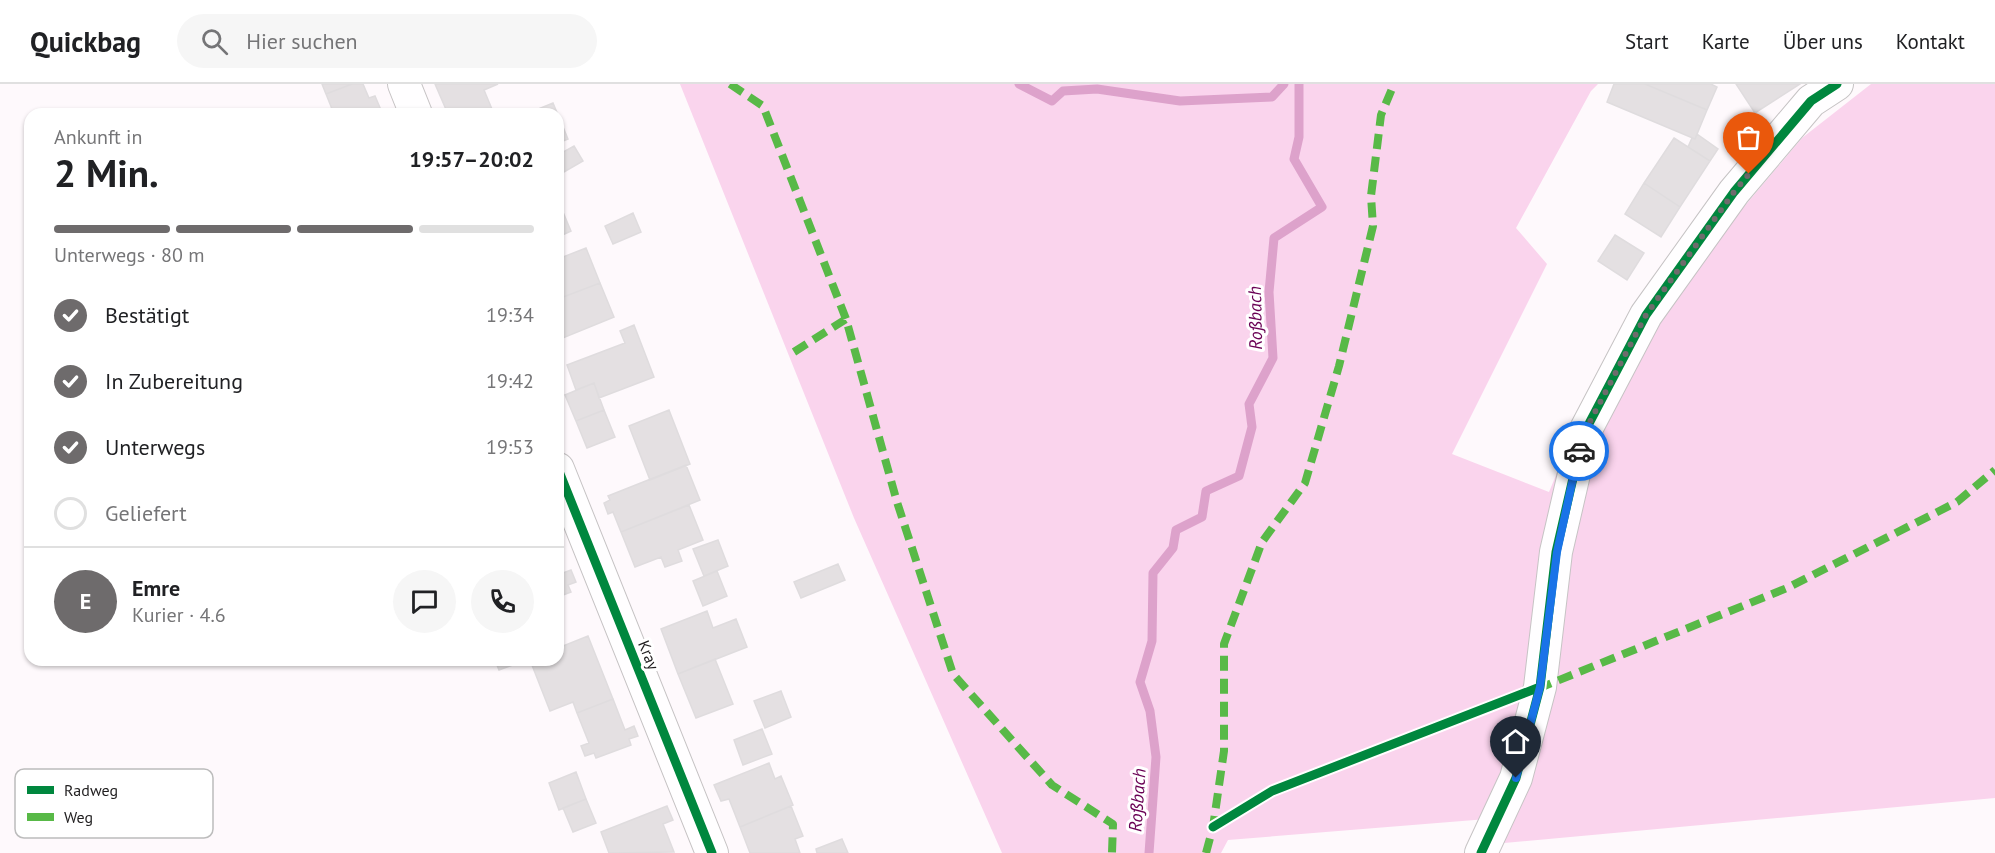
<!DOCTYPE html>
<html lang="de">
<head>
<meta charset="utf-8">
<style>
	:root { --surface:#fff; --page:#f6f6f6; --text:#202124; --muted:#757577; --line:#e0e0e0; --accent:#6e6b6c }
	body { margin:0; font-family:"PT Sans",sans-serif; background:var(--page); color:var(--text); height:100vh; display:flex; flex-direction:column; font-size:22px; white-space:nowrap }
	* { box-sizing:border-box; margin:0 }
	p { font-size:20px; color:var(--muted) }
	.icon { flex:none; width:33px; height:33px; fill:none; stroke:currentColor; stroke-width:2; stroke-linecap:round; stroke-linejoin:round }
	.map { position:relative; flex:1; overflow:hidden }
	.sheet { position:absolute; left:24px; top:24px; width:540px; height:558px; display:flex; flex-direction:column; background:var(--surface); border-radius:18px; box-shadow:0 2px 4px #0004 }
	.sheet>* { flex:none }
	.pin { position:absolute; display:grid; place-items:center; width:51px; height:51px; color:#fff; margin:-62px -26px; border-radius:50% 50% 50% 0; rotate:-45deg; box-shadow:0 0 6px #0007 }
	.pin .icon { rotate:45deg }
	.courier { position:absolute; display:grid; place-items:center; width:60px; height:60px; margin:-30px; border:4px solid #1a73e8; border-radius:50%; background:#fff; color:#222; box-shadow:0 2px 8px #0007 }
	.overview em { font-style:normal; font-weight:800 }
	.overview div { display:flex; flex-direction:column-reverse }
	.overview { display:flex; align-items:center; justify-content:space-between; height:102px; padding:0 30px }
	h1 { font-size:39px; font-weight:800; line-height:45px }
	.bar { display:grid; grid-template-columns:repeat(4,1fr); gap:9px 6px; align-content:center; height:72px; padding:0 30px }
	.bar i { height:8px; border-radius:4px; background:var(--line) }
	.bar .on { background:var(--accent) }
	.bar p { grid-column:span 4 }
	.line { display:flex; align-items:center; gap:15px; padding:0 30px; border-top:2px solid var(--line) }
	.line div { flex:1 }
	.round { display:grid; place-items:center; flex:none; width:63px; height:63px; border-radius:32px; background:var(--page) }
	ol { padding:0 30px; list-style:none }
	li { display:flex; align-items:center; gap:18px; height:66px }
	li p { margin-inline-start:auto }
	li .icon { padding:6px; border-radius:50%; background:var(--accent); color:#fff; stroke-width:4 }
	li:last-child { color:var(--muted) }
	li i { width:33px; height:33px; border:3px solid var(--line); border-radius:50% }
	header { display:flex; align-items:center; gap:36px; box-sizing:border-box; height:84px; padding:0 30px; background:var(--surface); border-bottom:2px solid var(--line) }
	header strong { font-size:28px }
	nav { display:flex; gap:33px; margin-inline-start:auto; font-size:21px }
	.search { width:420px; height:54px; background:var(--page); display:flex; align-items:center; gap:15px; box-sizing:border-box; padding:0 21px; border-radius:33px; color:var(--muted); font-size:22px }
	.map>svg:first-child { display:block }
	.green { fill:#fad4ed }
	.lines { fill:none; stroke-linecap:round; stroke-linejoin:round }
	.stream { stroke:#dda2cb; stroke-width:9 }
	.building { fill:#e4e0e2; stroke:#dfdcde; stroke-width:1.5 }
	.minor-casing { stroke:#c6c3c4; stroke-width:34 }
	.minor { stroke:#fffeff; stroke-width:32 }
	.quiet { stroke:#58b947; stroke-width:8; stroke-dasharray:15 8; stroke-linecap:butt }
	.cycleway-casing { stroke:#fff; stroke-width:13 }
	.cycleway { stroke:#00873e; stroke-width:9 }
	.done { stroke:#6e6b6c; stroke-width:6; stroke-dasharray:0 10.8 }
	.route { stroke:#1a73e8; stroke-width:8 }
	.labels { text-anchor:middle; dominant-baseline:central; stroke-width:6; stroke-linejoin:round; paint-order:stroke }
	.street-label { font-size:16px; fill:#201e1f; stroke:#fff }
	.water-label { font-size:18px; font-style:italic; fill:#690054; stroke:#fff }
	.key { fill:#fff; stroke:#bcbcbc; stroke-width:1.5 }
	.key-label { font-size:16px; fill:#201e1f }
</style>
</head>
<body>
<header>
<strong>Quickbag</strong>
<div class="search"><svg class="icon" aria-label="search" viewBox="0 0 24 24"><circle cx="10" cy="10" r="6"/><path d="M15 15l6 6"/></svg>Hier suchen</div>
<nav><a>Start</a><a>Karte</a><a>Über uns</a><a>Kontakt</a></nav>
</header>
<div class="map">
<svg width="1995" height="769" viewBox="0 0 1995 769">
	<rect width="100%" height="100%" fill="#fef9fc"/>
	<path class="green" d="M 680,0 L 1598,0 L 1591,7 L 1516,144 L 1547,180 L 1452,370 L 1549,408 L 1589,312 L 1530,615 L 1487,735 L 1228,756 L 1221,769 L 1002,769 L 854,434 Z
		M 1871,0 L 1995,0 L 1995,714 L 1493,760 L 1567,458 L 1606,317 L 1655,231 L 1727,143 L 1802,54 Z"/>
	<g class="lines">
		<path class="stream" d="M 1019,0 L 1052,17 L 1063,7 L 1097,5 L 1180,17 L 1272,13 L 1284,0
			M 1149,769 L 1156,673 L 1150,627 L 1140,598 L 1152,557 L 1153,489 L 1173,464 L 1176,446 L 1202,433 L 1206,407 L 1239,392 L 1252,343 L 1249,320 L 1273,274 L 1269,208 L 1274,154 L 1322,123 L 1294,75 L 1299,53 L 1299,0"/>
	</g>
	<path class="building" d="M 322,0 L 352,0 L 326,10 Z
		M 352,0 L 363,0 L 369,14 L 375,12 L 381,26 L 370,30 L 334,30 L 326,10 Z
		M 435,0 L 498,0 L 484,6 L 494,30 L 448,30 Z
		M 1614,0 L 1645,0 L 1707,26 L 1695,55 L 1607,18 Z
		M 1645,0 L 1711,0 L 1717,3 L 1707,26 Z
		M 1736,0 L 1800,0 L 1755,29 Z
		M 553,19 L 568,55 L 558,59 L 558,30 L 535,30 L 533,27 Z
		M 1697,50 L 1718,65 L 1710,77 L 1688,63 L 1692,54 L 1695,55 Z
		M 1674,54 L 1710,77 L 1680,123 L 1644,99 Z
		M 574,62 L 583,77 L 564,88 L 558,79 L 558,71 Z
		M 1644,99 L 1680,123 L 1661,153 L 1625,130 Z
		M 560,121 L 571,147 L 558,153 L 558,122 Z
		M 633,129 L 641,148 L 613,160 L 605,142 Z
		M 1615,151 L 1644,169 L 1627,196 L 1598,177 Z
		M 586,164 L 600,199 L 558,215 L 558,175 Z
		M 600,199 L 614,233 L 558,256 L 558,215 Z
		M 634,241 L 654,293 L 599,314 L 594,299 L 576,306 L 567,281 L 625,259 L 620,247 Z
		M 594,299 L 604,326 L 576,337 L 565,311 Z
		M 604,326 L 615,353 L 587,364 L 576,337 Z
		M 669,326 L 690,380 L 650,396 L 629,342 Z
		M 686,381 L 700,416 L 621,448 L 613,428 L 608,430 L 604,419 L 610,416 L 608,412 Z
		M 689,421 L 703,456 L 678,466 L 682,477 L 665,483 L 661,473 L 635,483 L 621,448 Z
		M 718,456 L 728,482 L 704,492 L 693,465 Z
		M 558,477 L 563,489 L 571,486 L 576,498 L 568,501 L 571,508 L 558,513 Z
		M 838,480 L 845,496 L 801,514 L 794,498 Z
		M 717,487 L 727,512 L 703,522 L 693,497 Z
		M 707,527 L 713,544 L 736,535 L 747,563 L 678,590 L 661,545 Z
		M 588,552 L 613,615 L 577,629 L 573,618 L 550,627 L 530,576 L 558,576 L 558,564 Z
		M 715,575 L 733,620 L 696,634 L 678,590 Z
		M 495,576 L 523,576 L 524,577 L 499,586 Z
		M 781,607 L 791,633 L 765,644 L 754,617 Z
		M 613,615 L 625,646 L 634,642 L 638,652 L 629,655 L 631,661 L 596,674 L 594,669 L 585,672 L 581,662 L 589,659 L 577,629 Z
		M 762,645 L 772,670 L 743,681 L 734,656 Z
		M 769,679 L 775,695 L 781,692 L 793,721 L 740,743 L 729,715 L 721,717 L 714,701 Z
		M 576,688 L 586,715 L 559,726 L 549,699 Z
		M 586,715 L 596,739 L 573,748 L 563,724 Z
		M 667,722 L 673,736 L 663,740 L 674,768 L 609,769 L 601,748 Z
		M 791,722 L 803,752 L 795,755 L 800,769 L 750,769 L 740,743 Z
		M 842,755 L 848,769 L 817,769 L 816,765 Z"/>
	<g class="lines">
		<g class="minor-casing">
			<path id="minor" d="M 404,0 L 416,30
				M 558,385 L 712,769
				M 1481,769 L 1516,694 L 1540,603 L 1556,468 L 1583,351 L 1646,231 L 1734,108 L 1811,17 L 1837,0"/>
		</g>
		<use href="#minor" class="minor"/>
		<path class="quiet" d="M 730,0 L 763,22 L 846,235
			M 794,268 L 846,235 L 897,418 L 953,590 L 1052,701 L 1113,740 L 1112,769
			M 1537,605 L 1787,504 L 1957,418 L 1995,386
			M 1206,769 L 1213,743 L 1224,667 L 1224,560 L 1262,458 L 1305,399 L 1339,282 L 1373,142 L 1371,112 L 1381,31 L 1394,0"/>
		<g class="cycleway-casing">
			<path id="cycleway" d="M 558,385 L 712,769
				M 1213,743 L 1272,707 L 1540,603
				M 1481,769 L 1516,694 L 1540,603 L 1556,468 L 1583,351 L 1646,231 L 1734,108 L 1811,17 L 1837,0"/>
		</g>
		<use href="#cycleway" class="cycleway"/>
	</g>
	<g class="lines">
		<path class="done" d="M 1579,367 L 1583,351 L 1646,231 L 1734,108 L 1749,90"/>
		<path class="route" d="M 1516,694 L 1540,603 L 1557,468 L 1579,367"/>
	</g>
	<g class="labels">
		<g class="street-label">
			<text transform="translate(649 571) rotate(68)">Kray</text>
		</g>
		<g class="water-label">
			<text transform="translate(1255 234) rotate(-91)">Roßbach</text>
			<text transform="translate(1137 716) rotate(-86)">Roßbach</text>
		</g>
	</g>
	<rect x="15" y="685" width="198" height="69" rx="9" class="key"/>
	<rect x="27" y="702" width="27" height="8" fill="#00873e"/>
	<rect x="27" y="729" width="27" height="8" fill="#58b947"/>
	<g class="key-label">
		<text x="64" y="712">Radweg</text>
		<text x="64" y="739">Weg</text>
	</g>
</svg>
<div class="pin" style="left:1749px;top:90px;background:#ea580c"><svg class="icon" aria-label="bag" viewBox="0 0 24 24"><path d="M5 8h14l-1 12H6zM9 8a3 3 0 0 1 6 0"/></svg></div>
<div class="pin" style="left:1516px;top:694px;background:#1f2937"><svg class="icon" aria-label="home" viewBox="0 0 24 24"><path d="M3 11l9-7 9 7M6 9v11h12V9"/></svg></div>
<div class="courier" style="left:1579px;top:367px"><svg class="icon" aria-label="car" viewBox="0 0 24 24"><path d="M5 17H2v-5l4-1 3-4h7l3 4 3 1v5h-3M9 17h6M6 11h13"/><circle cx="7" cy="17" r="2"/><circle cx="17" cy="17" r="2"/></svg></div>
<section class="sheet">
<div class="overview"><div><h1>2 Min.</h1><p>Ankunft in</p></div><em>19:57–20:02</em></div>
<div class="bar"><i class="on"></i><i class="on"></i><i class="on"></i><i></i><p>Unterwegs · 80 m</p></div>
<ol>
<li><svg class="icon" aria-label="check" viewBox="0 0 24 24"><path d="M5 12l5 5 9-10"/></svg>Bestätigt<p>19:34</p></li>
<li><svg class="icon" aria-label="check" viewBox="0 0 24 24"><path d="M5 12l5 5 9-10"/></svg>In Zubereitung<p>19:42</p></li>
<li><svg class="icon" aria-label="check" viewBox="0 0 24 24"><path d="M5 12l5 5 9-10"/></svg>Unterwegs<p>19:53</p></li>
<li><i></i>Geliefert</li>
</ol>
<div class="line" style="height:108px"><b class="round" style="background:var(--accent);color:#fff">E</b><div><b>Emre</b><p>Kurier · 4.6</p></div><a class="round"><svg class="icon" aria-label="chat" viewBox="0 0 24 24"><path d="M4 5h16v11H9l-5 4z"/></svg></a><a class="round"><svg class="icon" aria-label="phone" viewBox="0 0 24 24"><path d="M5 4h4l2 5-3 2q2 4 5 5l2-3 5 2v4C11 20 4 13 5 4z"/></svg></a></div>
</section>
</div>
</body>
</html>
